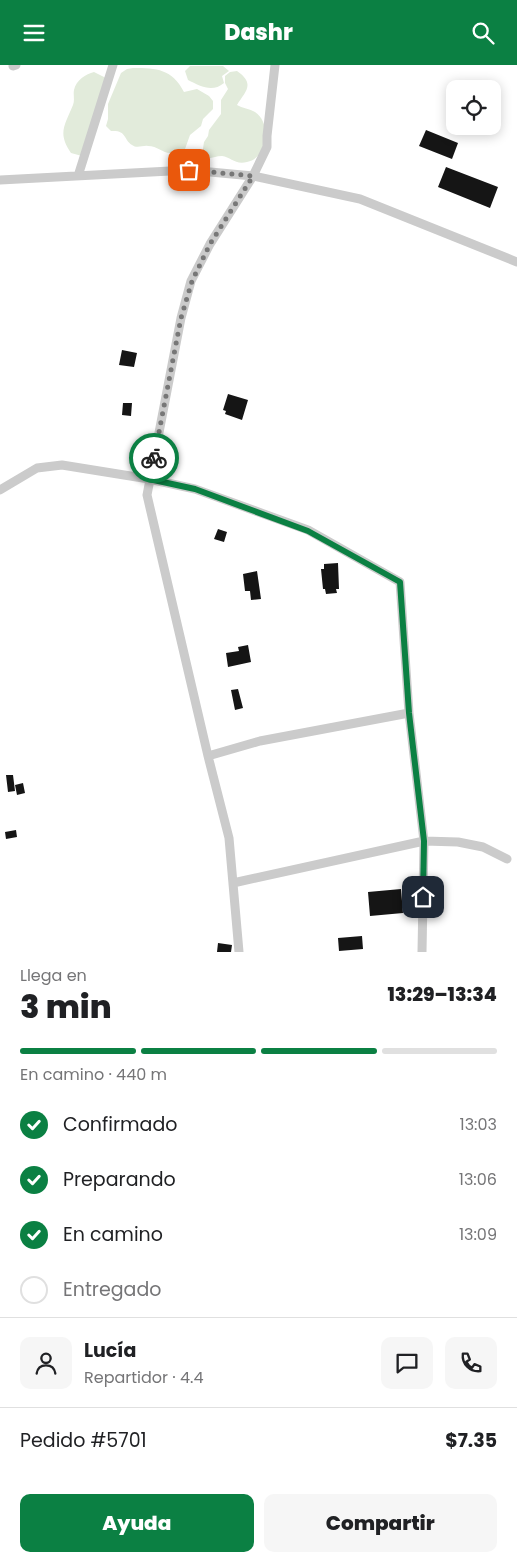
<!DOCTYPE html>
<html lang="es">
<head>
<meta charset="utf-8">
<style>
	:root { --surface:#fff; --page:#f6f6f6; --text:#202124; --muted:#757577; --line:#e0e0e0; --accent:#0b8043 }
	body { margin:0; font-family:Poppins,sans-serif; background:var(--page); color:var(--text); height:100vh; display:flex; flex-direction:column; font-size:19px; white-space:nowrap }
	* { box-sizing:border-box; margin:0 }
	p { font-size:16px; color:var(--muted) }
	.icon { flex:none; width:28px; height:28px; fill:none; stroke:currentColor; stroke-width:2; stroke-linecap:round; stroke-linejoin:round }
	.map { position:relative; height:887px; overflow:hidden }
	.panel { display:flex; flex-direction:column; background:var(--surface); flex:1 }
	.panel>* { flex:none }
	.tools { position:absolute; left:446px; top:15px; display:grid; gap:10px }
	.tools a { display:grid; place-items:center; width:55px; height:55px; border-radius:10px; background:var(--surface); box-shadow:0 2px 12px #0003; font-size:25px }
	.pin { position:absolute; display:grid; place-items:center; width:42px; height:42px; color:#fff; margin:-21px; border-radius:10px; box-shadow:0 2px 8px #0006 }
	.courier { position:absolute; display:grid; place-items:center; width:50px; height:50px; margin:-25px; border:4px solid #0b8043; border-radius:50%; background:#fff; color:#222; box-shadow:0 1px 6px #0007 }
	.overview em { font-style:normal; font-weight:800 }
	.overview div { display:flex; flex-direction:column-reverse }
	.overview { display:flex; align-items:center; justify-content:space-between; height:85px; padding:0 20px }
	h1 { font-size:32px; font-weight:800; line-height:38px }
	.bar { display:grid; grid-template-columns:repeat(4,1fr); gap:8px 5px; align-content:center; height:60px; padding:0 20px }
	.bar i { height:6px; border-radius:4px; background:var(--line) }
	.bar .current { background:var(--accent) }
	.bar p { grid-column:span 4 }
	.line { display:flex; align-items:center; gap:12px; padding:0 20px; border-top:1px solid var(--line) }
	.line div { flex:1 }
	.round { display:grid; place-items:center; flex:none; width:52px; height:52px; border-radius:10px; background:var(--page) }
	ol { padding:0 20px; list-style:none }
	li { display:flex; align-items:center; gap:15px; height:55px }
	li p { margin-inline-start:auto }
	li .icon { padding:5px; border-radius:50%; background:var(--accent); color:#fff; stroke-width:4 }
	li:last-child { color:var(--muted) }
	li i { width:28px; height:28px; border:2px solid var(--line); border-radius:50% }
	.button { display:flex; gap:10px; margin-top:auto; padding:10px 20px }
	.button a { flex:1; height:58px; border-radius:10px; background:var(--accent); color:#fff; font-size:20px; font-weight:800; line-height:58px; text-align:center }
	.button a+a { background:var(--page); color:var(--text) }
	header { display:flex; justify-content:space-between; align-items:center; height:65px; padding:0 20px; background:var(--accent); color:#fff; font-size:22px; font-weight:800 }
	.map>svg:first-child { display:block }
	.green { fill:#e2ebdb }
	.building { fill:#151515 }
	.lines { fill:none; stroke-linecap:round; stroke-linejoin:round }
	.minor { stroke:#cbcbcb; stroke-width:9 }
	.done { stroke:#777; stroke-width:5; stroke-dasharray:0 9 }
	.route { stroke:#0b8043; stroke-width:6 }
</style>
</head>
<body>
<header><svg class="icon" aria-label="menu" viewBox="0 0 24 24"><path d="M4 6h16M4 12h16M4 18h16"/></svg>Dashr<svg class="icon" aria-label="search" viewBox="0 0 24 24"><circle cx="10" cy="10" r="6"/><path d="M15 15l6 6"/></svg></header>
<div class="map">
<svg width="517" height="887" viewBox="0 0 517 887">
	<rect width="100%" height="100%" fill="#fff"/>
	<path class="green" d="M 190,1 L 223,1 L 229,6 L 222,11 L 224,18 C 212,28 200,21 188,15 L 185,6 Z
		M 133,3 C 157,3 172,4 184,27 L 197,24 L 209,31 L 213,36 L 213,44 L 203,54 L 201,61 L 190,70 L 185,84 C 180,86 175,88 170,88 C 163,88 157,81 148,81 C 143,80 137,84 132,80 C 123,74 127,65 111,66 L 106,61 L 108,54 L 108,39 L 121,8 L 127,4 Z
		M 237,6 C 256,19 245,27 237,40 C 242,43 250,44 255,47 C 272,58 268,93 247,97 C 235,100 231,92 222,91 C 217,91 211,93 207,94 L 202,90 L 204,77 L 208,71 L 209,65 L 221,49 L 221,35 L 228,24 L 225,18 L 225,11 L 230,7 Z
		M 94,7 L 106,13 L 82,91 L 71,88 C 57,68 65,60 73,40 C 75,35 73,30 74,25 C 76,15 86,9 94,7 Z"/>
	<path class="building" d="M 426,65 L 458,78 L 452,94 L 419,81 Z
		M 446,102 L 498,122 L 490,143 L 438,122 Z
		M 122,285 L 137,288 L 134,302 L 119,300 Z
		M 228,329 L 248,335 L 242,355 L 225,349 L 226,346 L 223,345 Z
		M 123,338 L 132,338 L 131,351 L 122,350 Z
		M 218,464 L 227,467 L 224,477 L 214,474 Z
		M 338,498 L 339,524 L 336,524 L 337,528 L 326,529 L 325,524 L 323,524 L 321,504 L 324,504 L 324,499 Z
		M 257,506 L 261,534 L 251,535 L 250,526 L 245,526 L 243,509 Z
		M 248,580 L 251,597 L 228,602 L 226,588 L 239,586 L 238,582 Z
		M 238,624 L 243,643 L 235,645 L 231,625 Z
		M 6,710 L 13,710 L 15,726 L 8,727 Z
		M 23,718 L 25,728 L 17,730 L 15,720 Z
		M 16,765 L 17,772 L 6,774 L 5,767 Z
		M 401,824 L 403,848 L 370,851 L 368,827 Z
		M 362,871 L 363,884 L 339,886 L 338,873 Z
		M 218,878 L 232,880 L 231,887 L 217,887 Z"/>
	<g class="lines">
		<path class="minor" d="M 13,1 L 16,0
			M 78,111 L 113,0
			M 0,115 L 189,105 L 253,111 L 360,134 L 517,197
			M 0,425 L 37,403 L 62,400 L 149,414 L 195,424 L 308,465 L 400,517 L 409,648 L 424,776 L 422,887
			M 208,691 L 260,676 L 409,648
			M 233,818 L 424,776 L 458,777 L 483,782 L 507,794
			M 239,887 L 229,773 L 208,691 L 147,430 L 181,253 L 191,216 L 210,179 L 253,111 L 267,82 L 267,71 L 275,0"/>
	</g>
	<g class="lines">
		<path class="done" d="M 154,393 L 181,253 L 192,216 L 210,179 L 253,111 L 189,105"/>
		<path class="route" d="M 154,393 L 149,414 L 195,424 L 308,466 L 400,517 L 409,648 L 424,776 L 423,832"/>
	</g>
</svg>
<div class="tools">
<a><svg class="icon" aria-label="locate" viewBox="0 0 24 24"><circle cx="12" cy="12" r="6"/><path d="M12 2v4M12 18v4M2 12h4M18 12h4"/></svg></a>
</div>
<div class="pin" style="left:189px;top:105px;background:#ea580c"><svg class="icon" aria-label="bag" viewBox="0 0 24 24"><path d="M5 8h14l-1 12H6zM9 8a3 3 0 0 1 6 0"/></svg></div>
<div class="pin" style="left:423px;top:832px;background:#1f2937"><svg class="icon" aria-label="home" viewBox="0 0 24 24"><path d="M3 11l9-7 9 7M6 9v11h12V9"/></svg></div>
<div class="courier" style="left:154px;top:393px"><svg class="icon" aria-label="bike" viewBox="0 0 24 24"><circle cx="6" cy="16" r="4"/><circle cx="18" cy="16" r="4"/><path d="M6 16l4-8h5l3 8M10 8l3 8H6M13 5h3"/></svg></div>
</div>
<section class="panel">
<div class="overview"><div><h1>3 min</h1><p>Llega en</p></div><em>13:29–13:34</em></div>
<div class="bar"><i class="current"></i><i class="current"></i><i class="current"></i><i></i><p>En camino · 440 m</p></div>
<ol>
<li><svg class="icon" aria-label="check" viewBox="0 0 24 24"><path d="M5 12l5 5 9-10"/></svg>Confirmado<p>13:03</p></li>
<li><svg class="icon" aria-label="check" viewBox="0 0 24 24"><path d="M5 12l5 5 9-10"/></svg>Preparando<p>13:06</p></li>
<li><svg class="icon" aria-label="check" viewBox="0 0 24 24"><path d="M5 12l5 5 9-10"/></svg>En camino<p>13:09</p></li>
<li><i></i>Entregado</li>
</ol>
<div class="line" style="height:90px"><a class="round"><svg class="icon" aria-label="person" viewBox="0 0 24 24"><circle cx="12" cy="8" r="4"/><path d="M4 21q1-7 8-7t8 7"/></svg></a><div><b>Lucía</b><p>Repartidor · 4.4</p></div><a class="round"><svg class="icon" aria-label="chat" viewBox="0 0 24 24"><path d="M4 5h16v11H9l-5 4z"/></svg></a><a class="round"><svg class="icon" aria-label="phone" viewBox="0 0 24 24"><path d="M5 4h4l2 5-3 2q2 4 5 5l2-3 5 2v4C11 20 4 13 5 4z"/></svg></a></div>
<div class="line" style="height:65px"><div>Pedido #5701</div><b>$7.35</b></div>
<div class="button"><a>Ayuda</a><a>Compartir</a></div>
</section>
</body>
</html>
